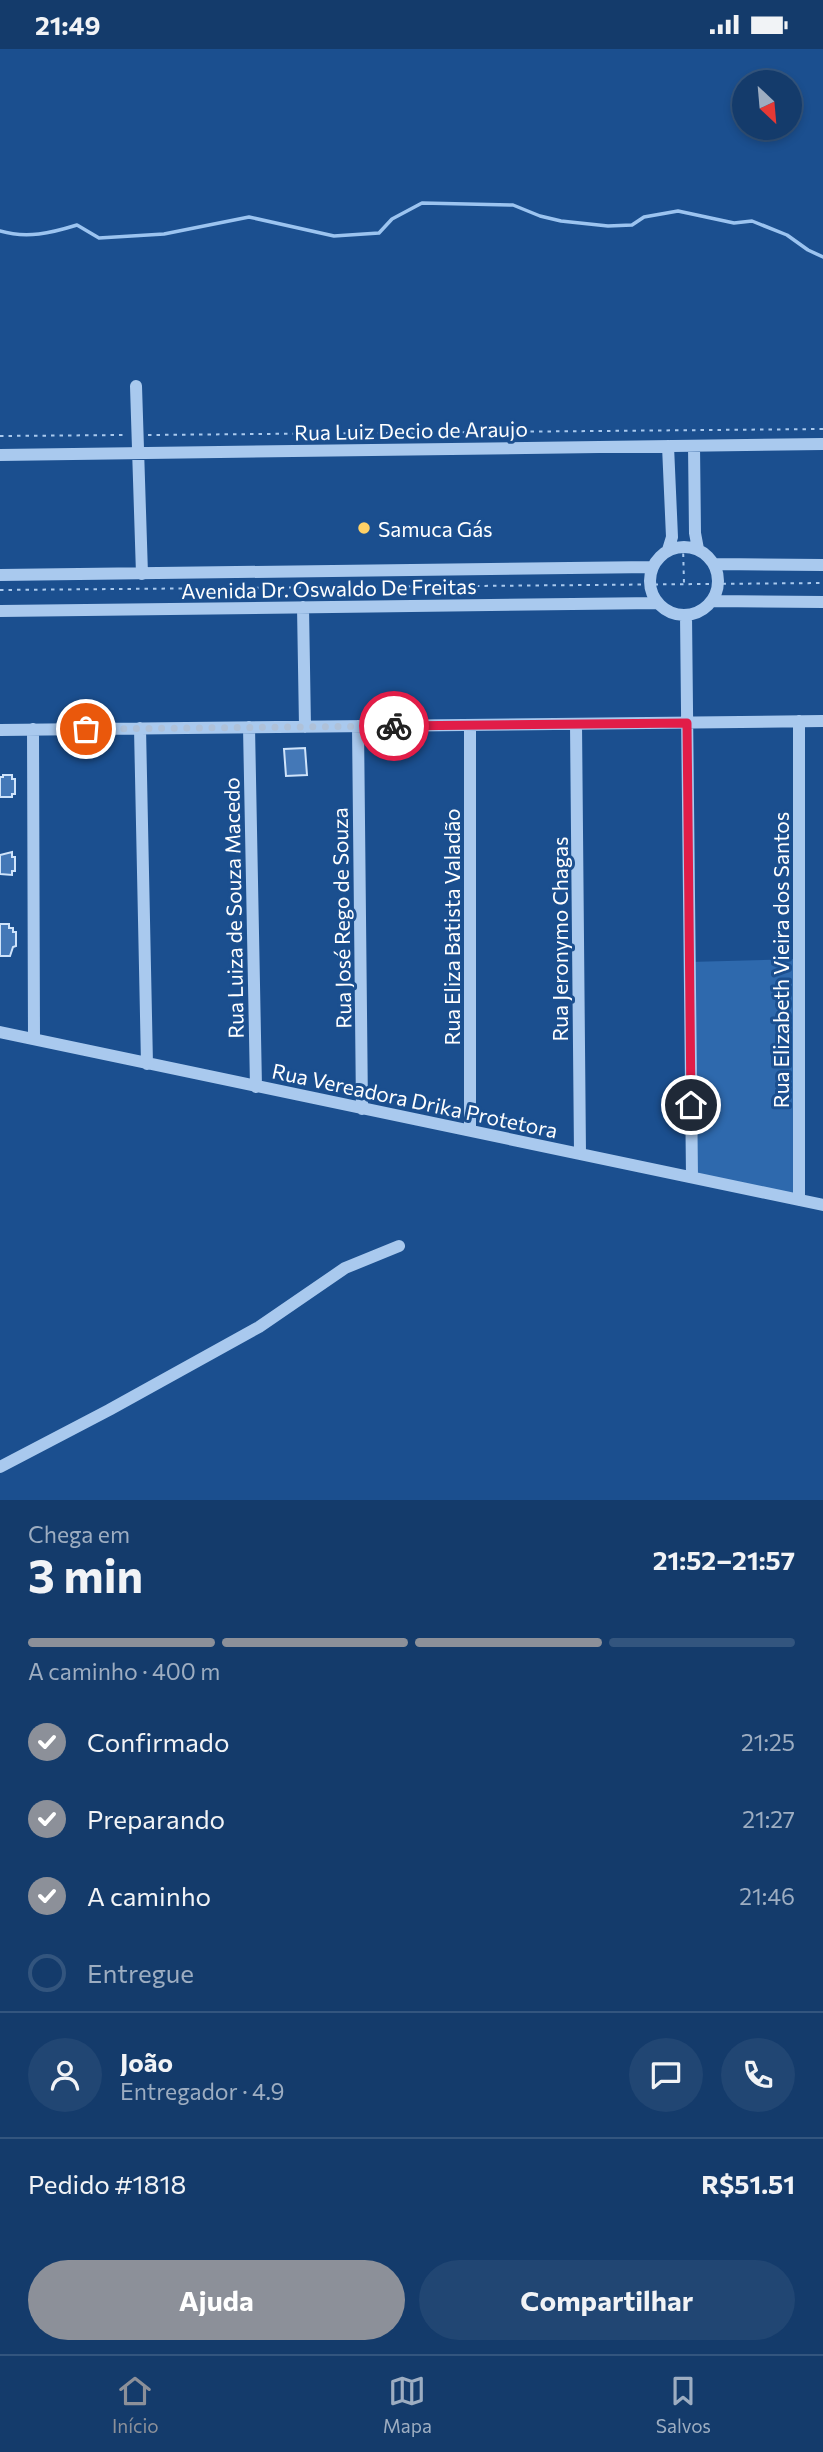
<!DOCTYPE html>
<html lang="pt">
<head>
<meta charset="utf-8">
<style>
	:root { --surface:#143b6b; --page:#214673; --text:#f1f3f6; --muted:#9dadc1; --line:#33557e; --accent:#8c9099 }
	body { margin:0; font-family:Commissioner,sans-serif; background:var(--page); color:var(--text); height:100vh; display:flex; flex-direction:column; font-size:26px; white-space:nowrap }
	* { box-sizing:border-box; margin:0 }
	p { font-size:23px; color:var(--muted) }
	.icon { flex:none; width:38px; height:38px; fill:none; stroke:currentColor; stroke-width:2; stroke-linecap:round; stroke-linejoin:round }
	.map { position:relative; height:1451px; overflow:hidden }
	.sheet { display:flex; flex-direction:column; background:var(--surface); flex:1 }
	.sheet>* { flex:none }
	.needle { width:46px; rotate:154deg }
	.fabs { position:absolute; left:732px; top:21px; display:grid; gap:14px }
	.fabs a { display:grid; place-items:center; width:70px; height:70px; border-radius:50%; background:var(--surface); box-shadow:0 4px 10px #0003,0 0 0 2px var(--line); font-size:35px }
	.pin { position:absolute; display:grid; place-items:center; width:60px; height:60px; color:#fff; margin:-30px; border:4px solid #fff; border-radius:50%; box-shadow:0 2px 7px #0007 }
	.courier { position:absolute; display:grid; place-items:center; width:70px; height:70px; margin:-35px; border:5px solid #e11d48; border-radius:50%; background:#fff; color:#222; box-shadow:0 2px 9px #0007 }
	.head em { font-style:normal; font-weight:700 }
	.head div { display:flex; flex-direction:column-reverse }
	.head { display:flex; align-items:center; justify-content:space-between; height:119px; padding:0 28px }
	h1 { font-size:46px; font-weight:700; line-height:52px }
	.bar { display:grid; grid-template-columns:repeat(4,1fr); gap:10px 7px; align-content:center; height:84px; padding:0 28px }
	.bar i { height:9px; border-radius:5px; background:var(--line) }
	.bar .selected { background:var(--accent) }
	.bar p { grid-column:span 4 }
	.line { display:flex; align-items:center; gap:18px; padding:0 28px; border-top:2px solid var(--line) }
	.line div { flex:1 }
	.round { display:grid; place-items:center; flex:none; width:74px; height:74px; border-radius:37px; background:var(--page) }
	ol { padding:0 28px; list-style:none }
	li { display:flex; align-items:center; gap:21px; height:77px }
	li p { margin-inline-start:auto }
	li .icon { padding:7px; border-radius:50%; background:var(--accent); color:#fff; stroke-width:4 }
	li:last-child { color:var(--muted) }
	li i { width:38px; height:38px; border:4px solid var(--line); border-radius:50% }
	.button { display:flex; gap:14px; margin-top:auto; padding:14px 28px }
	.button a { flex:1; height:80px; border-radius:42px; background:var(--accent); color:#fff; font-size:28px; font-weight:700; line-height:80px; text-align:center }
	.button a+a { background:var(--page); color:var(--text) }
	.status { display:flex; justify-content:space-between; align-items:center; height:49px; padding:0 35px; background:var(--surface); direction:ltr }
	.status svg { height:19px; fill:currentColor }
	.dock { display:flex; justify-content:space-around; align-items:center; height:98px; border-top:2px solid var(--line); background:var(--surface); font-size:19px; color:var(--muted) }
	.dock a { display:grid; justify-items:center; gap:4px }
	.dock .selected { color:var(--accent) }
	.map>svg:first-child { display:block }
	.green { fill:#2e69ad }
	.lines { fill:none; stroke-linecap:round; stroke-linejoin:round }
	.stream { stroke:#9cc4f0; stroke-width:3.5 }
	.building { fill:#4478b7; stroke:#cfe3fa; stroke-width:2 }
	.path { stroke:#a9c9ee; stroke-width:2; stroke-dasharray:3.5 5; stroke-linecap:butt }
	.minor { stroke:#a9c9ee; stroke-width:12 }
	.done { stroke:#afc1d8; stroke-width:7; stroke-dasharray:0 12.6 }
	.route { stroke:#e11d48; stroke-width:9 }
	.poi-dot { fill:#ffd166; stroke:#1b4f8f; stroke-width:2.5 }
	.labels { text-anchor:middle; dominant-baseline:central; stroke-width:6; stroke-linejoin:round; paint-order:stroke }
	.street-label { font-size:21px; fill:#fff; stroke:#1b4f8f }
	.poi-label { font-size:21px; fill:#fff; stroke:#1b4f8f; text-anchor:start }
</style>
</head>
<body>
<div class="status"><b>21:49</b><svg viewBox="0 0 49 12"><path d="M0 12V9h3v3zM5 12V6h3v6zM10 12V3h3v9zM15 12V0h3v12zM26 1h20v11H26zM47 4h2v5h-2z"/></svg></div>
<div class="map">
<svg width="823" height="1451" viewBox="0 0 823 1451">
	<rect width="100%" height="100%" fill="#1b4f8f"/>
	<path class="green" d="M 799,910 L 799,1151 L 692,1128 L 689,913 Z"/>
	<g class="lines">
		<path class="stream" d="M 0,182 C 27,190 51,184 77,176 L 99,189 L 164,185 L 249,168 L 334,187 L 379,184 L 392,170 L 422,154 L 513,156 L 540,167 L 561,172 L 608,177 L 632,176 L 644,168 L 678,162 L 734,174 L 752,172 L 787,186 L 808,201 L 823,208"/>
	</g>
	<path class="building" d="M 305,699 L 307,726 L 286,727 L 284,700 Z
		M 3,726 L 12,726 L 12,730 L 15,730 L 15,745 L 12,745 L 12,748 L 0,748 L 0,728 L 3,728 Z
		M 12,803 L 12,808 L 15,808 L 15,822 L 12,822 L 12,826 L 0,825 L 0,806 Z
		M 0,875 L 9,875 L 9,879 L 13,879 L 13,883 L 16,883 L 16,897 L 13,898 L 10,907 L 0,907 Z"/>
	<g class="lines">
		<path class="path" d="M 148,386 L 823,380
			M 0,387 L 125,386
			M 683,496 L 684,535
			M 0,541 L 823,534"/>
		<path class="minor" d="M 136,337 L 142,525
			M 694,397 L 695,484 L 698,500
			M 0,406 L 823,395
			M650 532a34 34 0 1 1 68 0a34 34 0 1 1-68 0Z
			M 668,501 L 672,488 L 668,397
			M 715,515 L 823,516
			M 0,526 L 652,518
			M 712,552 L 823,553
			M 303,558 L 305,678
			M 0,562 L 658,554
			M 686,566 L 692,1128
			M 576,675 L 580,1105
			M 358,677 L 362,1060
			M 249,678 L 256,1038
			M 140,679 L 147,1015
			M 33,680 L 34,990
			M 0,681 L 823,672
			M 0,983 C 274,1043 549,1098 823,1156
			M 470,1081 L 470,676
			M 799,1151 L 799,672
			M 0,1418 L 109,1361 L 259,1278 L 345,1219 L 399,1197"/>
	</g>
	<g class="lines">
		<path class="done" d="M 86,680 L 394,677"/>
		<path class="route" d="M 394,677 L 687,674 L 691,1056"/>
	</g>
	<circle class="poi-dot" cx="364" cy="479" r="7"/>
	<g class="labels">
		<g class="street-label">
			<text transform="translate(411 381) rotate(-1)">Rua Luiz Decio de Araujo</text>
			<text transform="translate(329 539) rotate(-1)">Avenida Dr. Oswaldo De Freitas</text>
			<text transform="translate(233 859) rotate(-91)">Rua Luiza de Souza Macedo</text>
			<text transform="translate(341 869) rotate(-91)">Rua José Rego de Souza</text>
			<text transform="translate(451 878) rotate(-90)">Rua Eliza Batista Valadão</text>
			<text transform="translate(559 890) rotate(-90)">Rua Jeronymo Chagas</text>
			<text transform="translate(780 911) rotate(-90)">Rua Elizabeth Vieira dos Santos</text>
			<text transform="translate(415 1051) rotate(12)">Rua Vereadora Drika Protetora</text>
		</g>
		<g class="poi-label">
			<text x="378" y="479">Samuca Gás</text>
		</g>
	</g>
</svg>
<div class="fabs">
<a><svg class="needle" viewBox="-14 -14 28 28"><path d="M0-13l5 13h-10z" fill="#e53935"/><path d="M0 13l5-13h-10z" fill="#9dadc1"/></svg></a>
</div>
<div class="pin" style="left:86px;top:680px;background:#ea580c"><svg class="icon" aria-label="bag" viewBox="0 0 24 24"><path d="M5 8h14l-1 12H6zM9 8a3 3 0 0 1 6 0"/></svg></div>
<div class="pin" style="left:691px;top:1056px;background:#1f2937"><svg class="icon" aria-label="home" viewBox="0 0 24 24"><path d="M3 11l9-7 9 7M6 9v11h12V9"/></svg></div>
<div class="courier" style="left:394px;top:677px"><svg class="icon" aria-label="bike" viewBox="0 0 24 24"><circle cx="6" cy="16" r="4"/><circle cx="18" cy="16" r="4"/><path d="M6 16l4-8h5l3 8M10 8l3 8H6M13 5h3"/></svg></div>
</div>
<section class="sheet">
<div class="head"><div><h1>3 min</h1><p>Chega em</p></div><em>21:52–21:57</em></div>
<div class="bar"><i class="selected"></i><i class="selected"></i><i class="selected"></i><i></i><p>A caminho · 400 m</p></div>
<ol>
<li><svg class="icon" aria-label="check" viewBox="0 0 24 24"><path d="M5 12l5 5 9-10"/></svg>Confirmado<p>21:25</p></li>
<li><svg class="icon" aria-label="check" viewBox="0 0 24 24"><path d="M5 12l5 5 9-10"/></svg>Preparando<p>21:27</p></li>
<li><svg class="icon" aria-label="check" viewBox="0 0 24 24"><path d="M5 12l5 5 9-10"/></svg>A caminho<p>21:46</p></li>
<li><i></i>Entregue</li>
</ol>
<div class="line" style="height:126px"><a class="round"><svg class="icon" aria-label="person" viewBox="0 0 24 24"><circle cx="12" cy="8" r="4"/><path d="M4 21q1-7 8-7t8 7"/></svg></a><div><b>João</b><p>Entregador · 4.9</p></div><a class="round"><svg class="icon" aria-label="chat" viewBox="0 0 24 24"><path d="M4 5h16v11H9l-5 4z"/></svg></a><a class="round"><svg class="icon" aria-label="phone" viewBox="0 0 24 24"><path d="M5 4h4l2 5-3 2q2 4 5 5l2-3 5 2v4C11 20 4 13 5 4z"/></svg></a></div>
<div class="line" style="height:91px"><div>Pedido #1818</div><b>R$51.51</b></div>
<div class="button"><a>Ajuda</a><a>Compartilhar</a></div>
</section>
<nav class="dock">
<a class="selected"><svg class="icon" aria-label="home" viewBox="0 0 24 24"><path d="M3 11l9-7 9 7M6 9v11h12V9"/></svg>Início</a>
<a><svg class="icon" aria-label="map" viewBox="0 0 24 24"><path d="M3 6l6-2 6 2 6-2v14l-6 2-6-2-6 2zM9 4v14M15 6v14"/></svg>Mapa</a>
<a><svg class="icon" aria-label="saved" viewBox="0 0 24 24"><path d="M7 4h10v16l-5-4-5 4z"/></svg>Salvos</a>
</nav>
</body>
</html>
